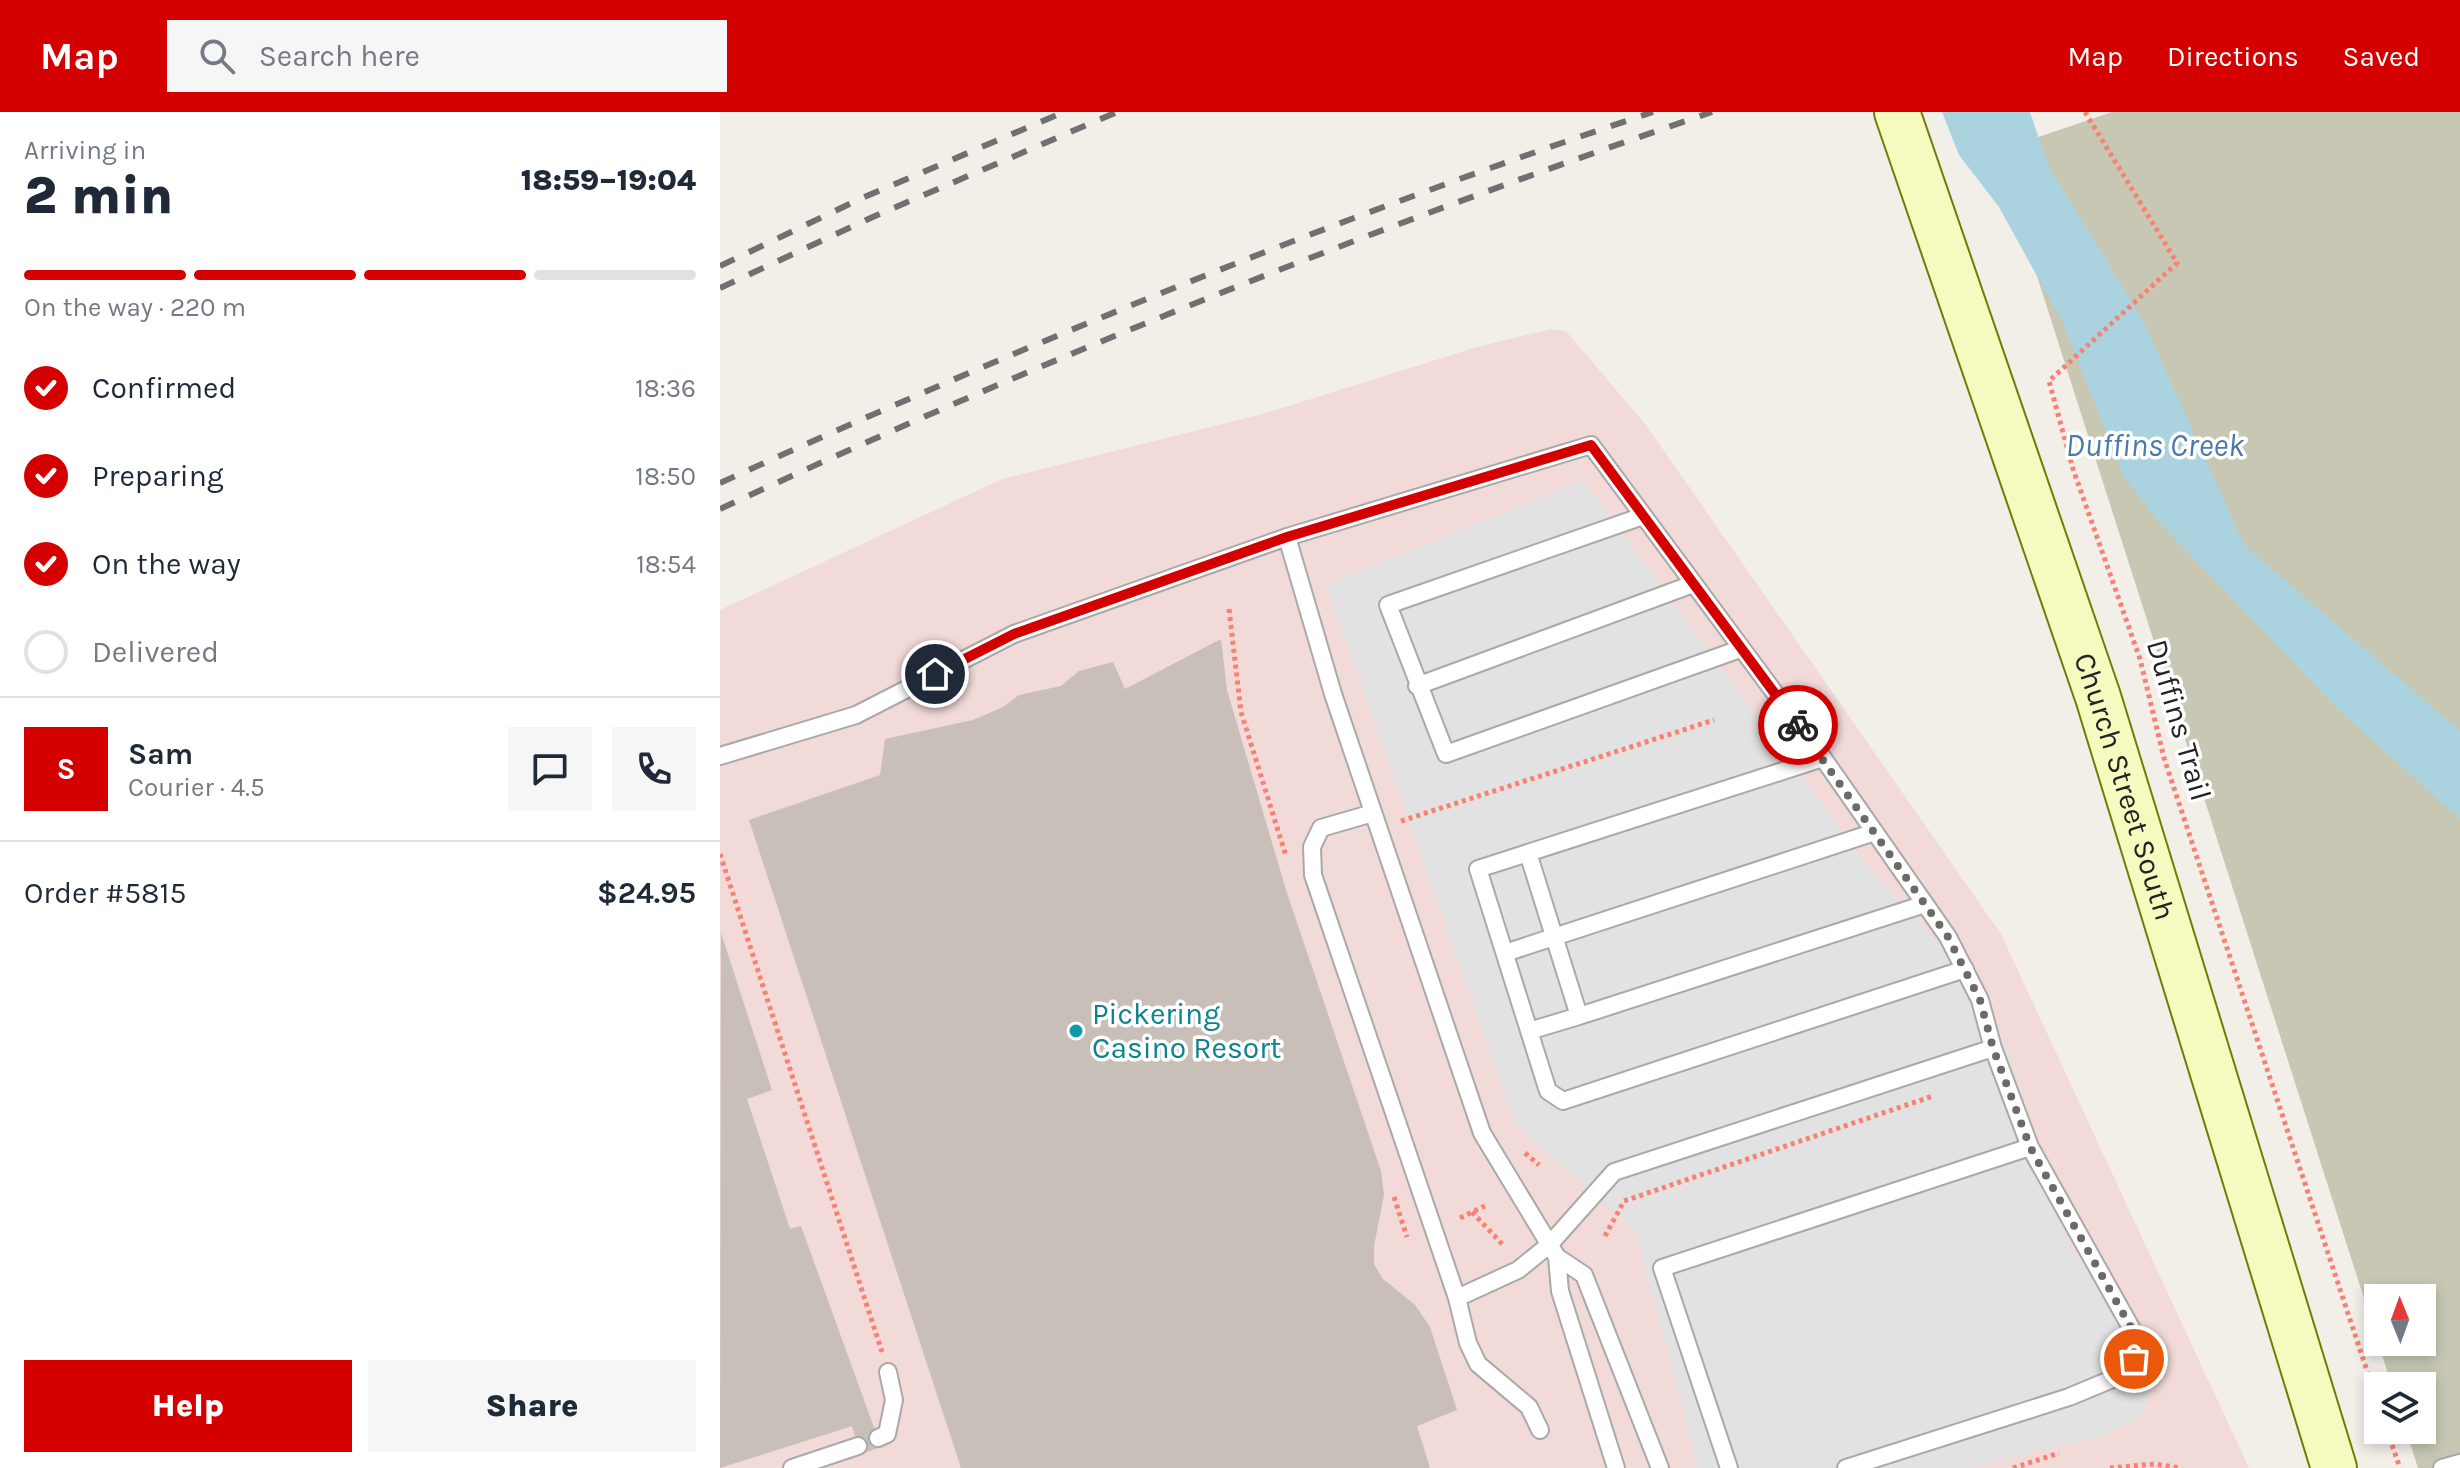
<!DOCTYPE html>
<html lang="en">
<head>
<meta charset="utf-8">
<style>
	:root { --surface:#fff; --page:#f6f6f7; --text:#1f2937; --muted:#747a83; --line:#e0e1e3; --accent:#d40000 }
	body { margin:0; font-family:Karla,sans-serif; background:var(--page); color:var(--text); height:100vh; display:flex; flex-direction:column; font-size:30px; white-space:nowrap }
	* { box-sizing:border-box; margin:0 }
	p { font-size:26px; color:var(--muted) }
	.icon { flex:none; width:44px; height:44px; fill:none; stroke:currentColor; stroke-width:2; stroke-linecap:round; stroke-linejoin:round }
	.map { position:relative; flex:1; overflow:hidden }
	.details { display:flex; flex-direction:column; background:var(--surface); width:720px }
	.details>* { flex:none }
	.needle { width:52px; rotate:359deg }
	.controls { position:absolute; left:1644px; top:1172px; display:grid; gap:16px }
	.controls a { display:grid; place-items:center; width:72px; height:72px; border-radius:0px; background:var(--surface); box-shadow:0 4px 12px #0003; font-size:40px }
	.pin { position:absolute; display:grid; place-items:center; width:68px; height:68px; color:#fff; margin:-34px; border:4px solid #fff; border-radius:50%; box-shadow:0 2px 8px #0007 }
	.courier { position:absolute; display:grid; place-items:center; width:80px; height:80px; margin:-40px; border:6px solid #d40000; border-radius:50%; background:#fff; color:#222; box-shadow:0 2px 10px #0007 }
	.overview em { font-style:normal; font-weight:800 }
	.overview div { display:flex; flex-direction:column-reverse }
	.overview { display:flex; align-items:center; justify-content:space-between; height:136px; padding:0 24px }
	h1 { font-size:52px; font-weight:800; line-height:60px }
	.bar { display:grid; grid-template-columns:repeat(4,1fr); gap:12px 8px; align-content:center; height:96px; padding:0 24px }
	.bar i { height:10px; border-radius:6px; background:var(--line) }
	.bar .active { background:var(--accent) }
	.bar p { grid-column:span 4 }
	.line { display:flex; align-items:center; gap:20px; padding:0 24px; border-top:2px solid var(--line) }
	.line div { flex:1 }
	.round { display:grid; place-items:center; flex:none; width:84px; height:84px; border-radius:0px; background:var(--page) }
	ol { padding:0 24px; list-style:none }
	li { display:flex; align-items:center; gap:24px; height:88px }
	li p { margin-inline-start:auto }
	li .icon { padding:8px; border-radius:50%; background:var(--accent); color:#fff; stroke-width:4 }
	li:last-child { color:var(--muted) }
	li i { width:44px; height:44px; border:4px solid var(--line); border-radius:50% }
	.cta { display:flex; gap:16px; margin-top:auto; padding:16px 24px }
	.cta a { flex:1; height:92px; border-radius:0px; background:var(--accent); color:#fff; font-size:32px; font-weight:800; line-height:92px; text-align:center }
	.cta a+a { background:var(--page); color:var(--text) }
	header { display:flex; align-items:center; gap:48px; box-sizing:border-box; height:112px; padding:0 40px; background:var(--accent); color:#fff }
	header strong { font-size:38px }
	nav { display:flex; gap:44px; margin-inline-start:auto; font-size:28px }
	.search { width:560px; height:72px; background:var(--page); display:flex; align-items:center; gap:20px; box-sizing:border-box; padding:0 28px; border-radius:0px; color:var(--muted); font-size:30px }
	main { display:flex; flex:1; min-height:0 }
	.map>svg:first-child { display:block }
	.commercial { fill:#f2dad9 }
	.construction { fill:#c7c7b4; fill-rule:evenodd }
	.parking { fill:#e2e2e2 }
	.water { fill:#aad3df }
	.building { fill:#c7bfb8 }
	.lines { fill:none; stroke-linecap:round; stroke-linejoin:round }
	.service-casing { stroke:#a9a9a9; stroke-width:20 }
	.secondary-casing { stroke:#707d05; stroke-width:48 }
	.path { stroke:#fa8072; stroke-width:5; stroke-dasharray:4 4; stroke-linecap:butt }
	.service { stroke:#fff; stroke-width:16 }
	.secondary { stroke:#f7fabf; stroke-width:44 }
	.rail { stroke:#707070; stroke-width:6; stroke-dasharray:16 16; stroke-linecap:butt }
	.done { stroke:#6b6a68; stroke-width:8; stroke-dasharray:0 14.4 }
	.route { stroke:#d40000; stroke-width:10 }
	.culture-dot { fill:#0f9aa8; stroke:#fff; stroke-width:3 }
	.labels { text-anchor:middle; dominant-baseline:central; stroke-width:7; stroke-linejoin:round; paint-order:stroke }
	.street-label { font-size:30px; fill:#222; stroke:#fff }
	.culture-label { font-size:30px; fill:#0d838f; stroke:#fff; text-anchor:start }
	.water-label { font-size:32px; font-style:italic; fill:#4a7aab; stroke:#fff }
</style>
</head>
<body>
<header>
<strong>Map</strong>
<div class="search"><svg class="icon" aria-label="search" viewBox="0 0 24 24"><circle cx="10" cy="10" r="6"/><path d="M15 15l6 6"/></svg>Search here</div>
<nav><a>Map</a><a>Directions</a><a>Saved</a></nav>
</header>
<main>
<section class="details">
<div class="overview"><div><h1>2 min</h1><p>Arriving in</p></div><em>18:59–19:04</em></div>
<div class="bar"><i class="active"></i><i class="active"></i><i class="active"></i><i></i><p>On the way · 220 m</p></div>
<ol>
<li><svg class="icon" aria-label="check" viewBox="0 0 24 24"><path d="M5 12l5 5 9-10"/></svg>Confirmed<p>18:36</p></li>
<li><svg class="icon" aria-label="check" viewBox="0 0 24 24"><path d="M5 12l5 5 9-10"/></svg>Preparing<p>18:50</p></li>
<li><svg class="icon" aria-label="check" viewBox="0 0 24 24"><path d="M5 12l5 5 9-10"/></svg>On the way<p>18:54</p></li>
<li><i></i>Delivered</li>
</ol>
<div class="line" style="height:144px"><b class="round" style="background:var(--accent);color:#fff">S</b><div><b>Sam</b><p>Courier · 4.5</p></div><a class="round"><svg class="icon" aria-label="chat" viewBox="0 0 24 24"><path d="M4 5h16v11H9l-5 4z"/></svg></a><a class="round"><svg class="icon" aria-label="phone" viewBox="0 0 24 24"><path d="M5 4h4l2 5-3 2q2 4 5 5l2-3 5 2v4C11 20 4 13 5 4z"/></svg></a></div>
<div class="line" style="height:104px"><div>Order #5815</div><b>$24.95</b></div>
<div class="cta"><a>Help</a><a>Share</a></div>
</section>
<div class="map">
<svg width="1740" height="1356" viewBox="0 0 1740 1356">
	<rect width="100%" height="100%" fill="#f2efe9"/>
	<path class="commercial" d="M 831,217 L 846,219 L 926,313 L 1281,822 L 1529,1356 L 0,1356 L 0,498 L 282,367 L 546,301 L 757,235 Z"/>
	<path class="construction" d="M 1392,0 L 1740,0 L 1740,1356 L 1698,1356 L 1686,1318 L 1702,1318 L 1702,1274 L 1672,1274 L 1277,39 ZM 1658,1186 L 1702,1186 L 1702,1230 L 1658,1230 Z"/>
	<path class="parking" d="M 863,368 L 1153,761 L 1216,829 L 1285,931 L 1351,1138 L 1439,1249 L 1422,1305 L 1382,1324 L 1249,1356 L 978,1356 L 915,1118 L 795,1012 L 606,473 Z"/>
	<path class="water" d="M 1222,0 L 1310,0 L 1328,53 L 1424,210 L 1524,433 L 1740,619 L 1740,707 L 1622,601 L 1439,410 L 1402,362 L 1344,213 L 1279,95 L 1239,43 Z"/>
	<path class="building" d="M 501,527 L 507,578 L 566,778 L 661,1059 L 664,1083 L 654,1134 L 654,1152 L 662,1166 L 695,1193 L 710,1215 L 737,1298 L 697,1314 L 710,1356 L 241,1356 L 29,708 L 160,663 L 165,627 L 253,608 L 283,595 L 299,583 L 341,574 L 359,559 L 393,550 L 405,577 Z
		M 1,821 L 52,978 L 27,987 L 70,1117 L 81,1114 L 161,1335 L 141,1342 L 132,1314 L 0,1356 Z"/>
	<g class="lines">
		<g class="service-casing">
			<path id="service" d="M 923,404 L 668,493 L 726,642 L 1020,537
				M 567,425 L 613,582 L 762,1021 L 837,1145 L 864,1163 L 940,1356
				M 697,574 L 973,472
				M 0,644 L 136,603 L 294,522 L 567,425 L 871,333 L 1103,646 L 1228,825 L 1260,888 L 1273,936 L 894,1060 L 829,1133 L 798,1158 L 737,1186
				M 1103,646 L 758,757 L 828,979 L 843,989 L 1245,857
				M 653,701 L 601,716 L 592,735 L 593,763 L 737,1186 L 748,1231 L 758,1252 L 809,1295 L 820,1318
				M 808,741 L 859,904 L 1205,792
				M 785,841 L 1155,720
				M 809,919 L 859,904
				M 837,1145 L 840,1179 L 896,1356
				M 158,1326 L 167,1322 L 174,1288 L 168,1260
				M 72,1356 L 138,1334
				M 1009,1356 L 942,1156 L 1310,1035
				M 1126,1356 L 1349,1285 L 1402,1263 L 1414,1247 L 1419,1230 L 1310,1035 L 1273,936
				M 1722,1356 L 1740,1351"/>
		</g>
		<g class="secondary-casing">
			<g id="secondary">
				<path id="s1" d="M 1177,0 L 1378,585 L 1614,1356"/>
			</g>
		</g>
		<path class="path" d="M 1365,0 L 1457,151 L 1329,269 L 1353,357 L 1420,547 L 1444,646 L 1658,1292
			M 509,497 L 521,600 L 566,744
			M 681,709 L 994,608
			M 0,742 L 162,1240
			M 805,1041 L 819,1053
			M 674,1085 L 687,1125
			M 752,1100 L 784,1134
			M 740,1106 L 765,1094
			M 885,1124 L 904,1089 L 1213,984
			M 1667,1318 L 1680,1356
			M 1293,1356 L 1339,1341
			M 1390,1356 L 1434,1352 L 1461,1356"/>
		<use href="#service" class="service"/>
		<use href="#secondary" class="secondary"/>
		<path class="rail" d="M 0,154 L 142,86 L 344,0
			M 0,176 L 155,104 L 397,0
			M 0,371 C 305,232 614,106 933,0
			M 0,397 C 324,246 654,115 992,0"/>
	</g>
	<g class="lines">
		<path class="done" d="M 1078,613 L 1228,825 L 1260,888 L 1273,936 L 1310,1035 L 1419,1230 L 1414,1247"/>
		<path class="route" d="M 215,562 L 294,522 L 567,425 L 871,333 L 1078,613"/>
	</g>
	<circle class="culture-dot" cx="356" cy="919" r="8"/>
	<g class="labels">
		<g class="street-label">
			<text transform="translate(1459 608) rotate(74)">Duffins Trail</text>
			<text stroke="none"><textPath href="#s1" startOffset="712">Church Street South</textPath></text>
		</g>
		<g class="culture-label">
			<text x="372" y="902">Pickering<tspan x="372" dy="34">Casino Resort</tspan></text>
		</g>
		<g class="water-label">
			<text x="1435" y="333">Duffins Creek</text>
		</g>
	</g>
</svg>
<div class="controls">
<a><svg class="needle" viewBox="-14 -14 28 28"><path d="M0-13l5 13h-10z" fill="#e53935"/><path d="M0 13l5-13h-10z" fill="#747a83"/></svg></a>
<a><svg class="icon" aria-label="layers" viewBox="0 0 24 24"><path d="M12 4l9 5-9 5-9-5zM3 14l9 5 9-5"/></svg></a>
</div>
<div class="pin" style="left:1414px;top:1247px;background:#ea580c"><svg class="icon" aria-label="bag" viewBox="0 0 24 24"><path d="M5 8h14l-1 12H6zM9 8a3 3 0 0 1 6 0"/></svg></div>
<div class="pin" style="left:215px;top:562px;background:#1f2937"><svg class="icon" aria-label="home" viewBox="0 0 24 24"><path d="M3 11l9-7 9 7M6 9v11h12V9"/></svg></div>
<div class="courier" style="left:1078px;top:613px"><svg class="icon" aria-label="bike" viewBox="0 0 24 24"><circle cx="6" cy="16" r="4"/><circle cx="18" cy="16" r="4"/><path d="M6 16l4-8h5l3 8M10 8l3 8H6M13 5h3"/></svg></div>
</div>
</main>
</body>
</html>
